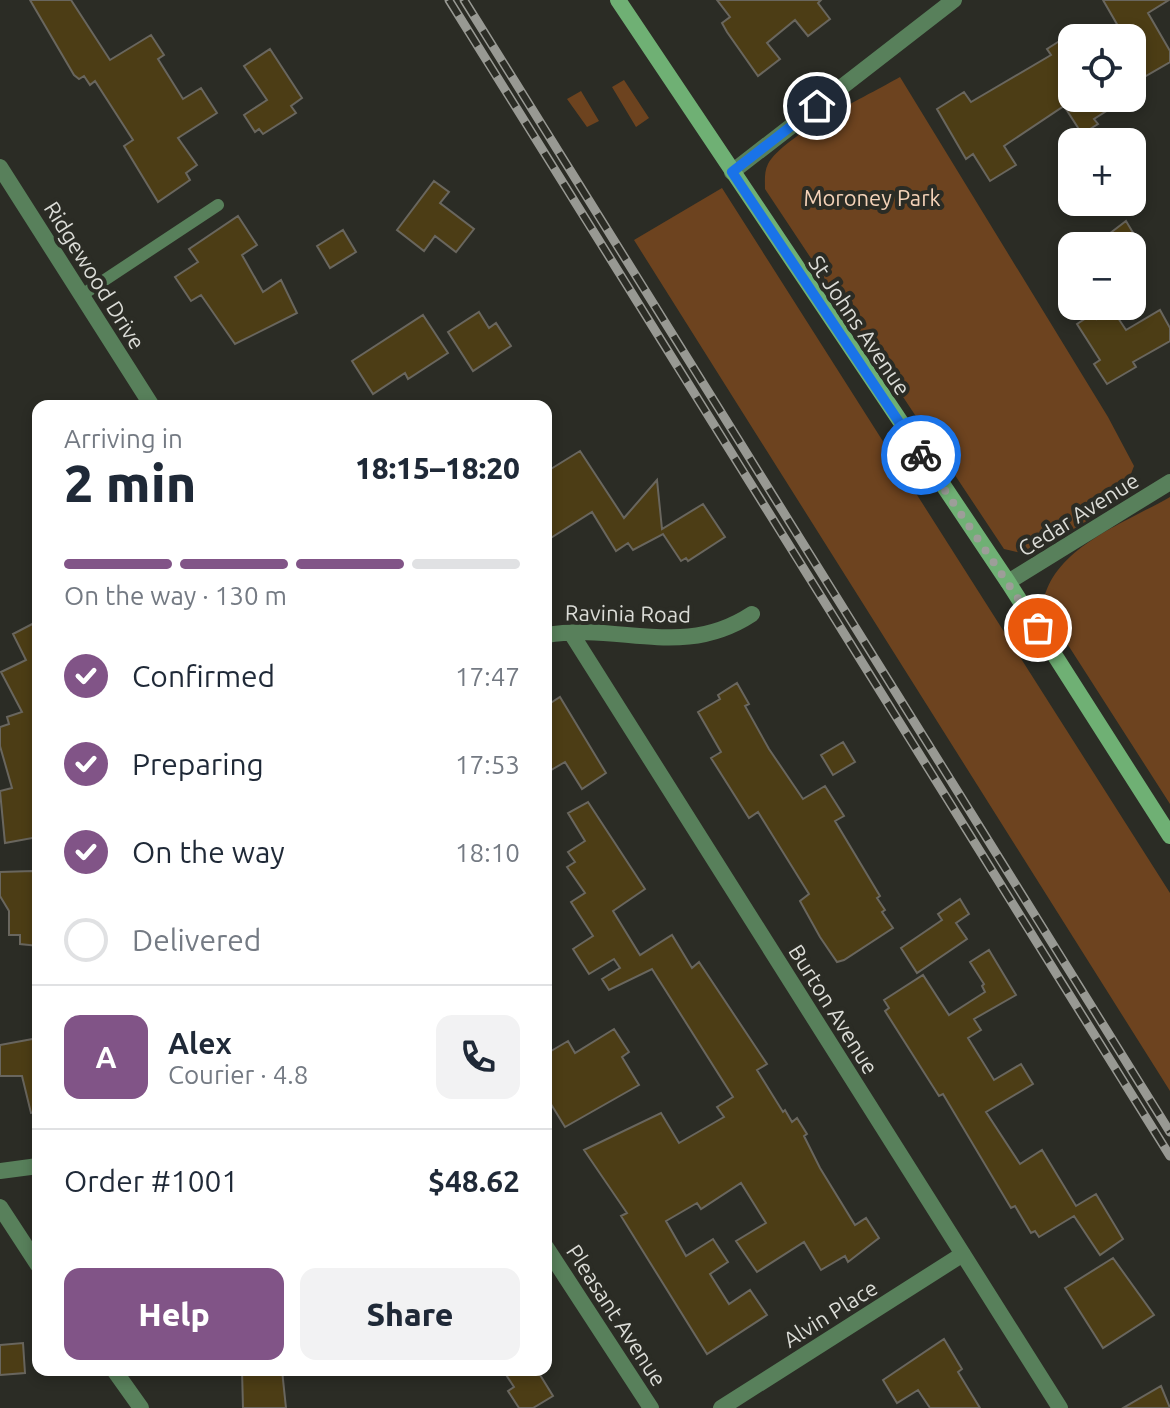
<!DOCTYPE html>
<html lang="en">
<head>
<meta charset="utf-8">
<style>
	:root { --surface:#fff; --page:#f2f2f3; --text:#1f2937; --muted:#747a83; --line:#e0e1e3; --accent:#815487 }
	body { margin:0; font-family:Ubuntu,sans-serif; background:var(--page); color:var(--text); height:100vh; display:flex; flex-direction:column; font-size:30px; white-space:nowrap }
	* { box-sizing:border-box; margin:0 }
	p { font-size:26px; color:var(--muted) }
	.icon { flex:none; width:44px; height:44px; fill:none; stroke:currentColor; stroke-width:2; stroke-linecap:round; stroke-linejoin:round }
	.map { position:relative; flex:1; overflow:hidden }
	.details { position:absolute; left:32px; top:400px; width:520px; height:976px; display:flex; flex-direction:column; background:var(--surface); border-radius:16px; box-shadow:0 4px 12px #0003 }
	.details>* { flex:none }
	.tools { position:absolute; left:1058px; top:24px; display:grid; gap:16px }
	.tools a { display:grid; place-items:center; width:88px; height:88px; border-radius:16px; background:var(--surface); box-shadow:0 4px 12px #0003; font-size:40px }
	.pin { position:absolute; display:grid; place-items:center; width:68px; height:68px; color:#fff; margin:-34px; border:4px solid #fff; border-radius:50%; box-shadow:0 2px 8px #0007 }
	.courier { position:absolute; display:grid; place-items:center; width:80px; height:80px; margin:-40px; border:6px solid #1a73e8; border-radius:50%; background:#fff; color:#222; box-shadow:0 2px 10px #0007 }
	.summary em { font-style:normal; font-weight:800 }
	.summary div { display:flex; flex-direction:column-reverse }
	.summary { display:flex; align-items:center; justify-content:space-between; height:136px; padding:0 32px }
	h1 { font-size:52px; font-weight:800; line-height:60px }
	.bar { display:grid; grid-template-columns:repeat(4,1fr); gap:12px 8px; align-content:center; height:96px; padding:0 32px }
	.bar i { height:10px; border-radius:6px; background:var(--line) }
	.bar .current { background:var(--accent) }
	.bar p { grid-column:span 4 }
	.line { display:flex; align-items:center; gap:20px; padding:0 32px; border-top:2px solid var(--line) }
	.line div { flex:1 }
	.round { display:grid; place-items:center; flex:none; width:84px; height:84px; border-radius:16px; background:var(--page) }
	ol { padding:0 32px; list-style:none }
	li { display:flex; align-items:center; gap:24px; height:88px }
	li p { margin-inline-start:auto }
	li .icon { padding:8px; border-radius:50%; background:var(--accent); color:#fff; stroke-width:4 }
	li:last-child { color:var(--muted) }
	li i { width:44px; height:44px; border:4px solid var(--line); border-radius:50% }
	.button { display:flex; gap:16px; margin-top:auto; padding:16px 32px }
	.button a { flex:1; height:92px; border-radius:16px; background:var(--accent); color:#fff; font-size:32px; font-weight:800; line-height:92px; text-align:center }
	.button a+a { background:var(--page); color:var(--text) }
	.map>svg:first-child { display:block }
	.green { fill:#6d431f }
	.building { fill:#4c3d15; stroke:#69665e; stroke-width:2 }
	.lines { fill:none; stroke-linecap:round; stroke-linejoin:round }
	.lane { stroke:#58805b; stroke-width:12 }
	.street { stroke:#58805b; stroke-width:16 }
	.secondary { stroke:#6fb074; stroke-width:16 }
	.rail-casing { stroke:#989993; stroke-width:9 }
	.rail { stroke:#2b2c25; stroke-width:6; stroke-dasharray:18; stroke-linecap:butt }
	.done { stroke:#9d9e99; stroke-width:8; stroke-dasharray:0 14.4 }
	.route { stroke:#1a73e8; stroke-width:10 }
	.labels { text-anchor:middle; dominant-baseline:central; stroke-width:8; stroke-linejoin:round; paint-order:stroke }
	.park-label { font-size:22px; fill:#f4d2b8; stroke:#2b2c25 }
	.street-label { font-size:22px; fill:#dbdcd7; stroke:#2b2c25 }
</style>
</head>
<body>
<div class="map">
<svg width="1170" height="1408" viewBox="0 0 1170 1408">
	<rect width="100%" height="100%" fill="#2b2c25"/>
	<path class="green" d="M 900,77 L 1108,417 L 1134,466 L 1122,497 L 1085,522 L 1046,546 L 1025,554 L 1004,549 L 765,189 C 765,181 764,172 768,164 C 784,135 869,95 900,77 Z
		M 624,80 L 649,118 L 636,127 L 612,87 Z
		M 581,91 L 599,121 L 587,127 L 567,99 Z
		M 722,188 L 1170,893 L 1170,1091 L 634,240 Z
		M 1170,497 L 1170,804 L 1043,606 C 1049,549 1127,522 1170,497 Z"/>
	<path class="building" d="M 30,0 L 71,0 L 110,60 L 151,35 L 164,55 L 158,59 L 183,99 L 201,88 L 217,113 L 178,138 L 197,165 L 186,173 L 190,180 L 158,202 L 124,146 L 133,140 L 95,81 L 90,85 L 84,76 L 79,79 L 74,75 Z
		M 717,0 L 821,0 L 818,3 L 830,19 L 808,36 L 795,20 L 767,43 L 780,59 L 758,76 L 727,32 L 722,23 L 730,17 Z
		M 1103,0 L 1169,0 L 1148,13 L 1170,51 L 1170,62 L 1132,84 L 1132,38 L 1099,38 L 1118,26 Z
		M 1072,33 L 1072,98 L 1127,98 L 1094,119 L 1098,124 L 1082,134 L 1064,106 L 1004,146 L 1016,165 L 990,181 L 973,154 L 966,159 L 937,109 L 964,92 L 971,102 L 1051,55 L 1047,49 Z
		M 270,49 L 302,98 L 291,106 L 296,113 L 263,134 L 259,129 L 255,132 L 244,115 L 267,100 L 244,66 Z
		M 434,181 L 449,192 L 440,203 L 474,229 L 456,252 L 435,236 L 424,251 L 397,230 Z
		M 238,216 L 257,245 L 242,255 L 263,292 L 281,280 L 297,313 L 235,344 L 201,295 L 191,301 L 175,277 L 198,262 L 189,249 Z
		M 1126,221 L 1141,246 L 1116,246 L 1109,234 Z
		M 343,230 L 356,252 L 330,268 L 317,246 Z
		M 1112,309 L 1126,330 L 1160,310 L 1170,328 L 1170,341 L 1133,362 L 1136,367 L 1107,384 L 1094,364 L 1100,360 L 1077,324 L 1094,313 L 1097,319 Z
		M 479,312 L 489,328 L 496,323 L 511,346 L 473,371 L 448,332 Z
		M 423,315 L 448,353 L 408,379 L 405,373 L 373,394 L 352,361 Z
		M 580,451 L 624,518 L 657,480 L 662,529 L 703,504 L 725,537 L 688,561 L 686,558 L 681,561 L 663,534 L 633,550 L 628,543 L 616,551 L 592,512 L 546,541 L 546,472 Z
		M 38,621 L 38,837 L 5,843 L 0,791 L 12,788 L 0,746 L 0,727 L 9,724 L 7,717 L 22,712 L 1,672 L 26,660 L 13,634 Z
		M 737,683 L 749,704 L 745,706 L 769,749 L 803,799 L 825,786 L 844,816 L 835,821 L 880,896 L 877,898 L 885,910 L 882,912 L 893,928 L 844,960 L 837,962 L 820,937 L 800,901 L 809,894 L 758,812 L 749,818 L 711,758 L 721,752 L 698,712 L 720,699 L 718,695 Z
		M 560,697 L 606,773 L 582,789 L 565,762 L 546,773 L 546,706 Z
		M 843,742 L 855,762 L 833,775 L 821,755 Z
		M 588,802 L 645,889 L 613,911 L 640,955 L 672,935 L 692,968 L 699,962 L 767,1064 L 757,1070 L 783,1112 L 785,1110 L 792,1122 L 797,1118 L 807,1134 L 804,1136 L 820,1168 L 855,1225 L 866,1218 L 879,1238 L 848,1262 L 845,1256 L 821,1270 L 804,1242 L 757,1272 L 736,1241 L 766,1223 L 741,1183 L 701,1209 L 697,1203 L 666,1221 L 686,1256 L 713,1239 L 728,1262 L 710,1274 L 729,1304 L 750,1290 L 767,1315 L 707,1354 L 621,1216 L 627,1213 L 584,1150 L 661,1113 L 679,1143 L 724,1117 L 717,1107 L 733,1097 L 652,969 L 609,990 L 602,979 L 620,968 L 614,959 L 589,974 L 573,949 L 593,936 L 571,902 L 585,893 L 567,867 L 575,862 L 568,852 L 585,841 L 568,813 Z
		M 33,871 L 38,874 L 38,946 L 20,944 L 20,935 L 9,935 L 9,911 L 0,896 L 0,872 Z
		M 960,899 L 969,914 L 956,923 L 967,939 L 917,973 L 901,948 L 942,920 L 938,914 Z
		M 989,950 L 1016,995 L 974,1019 L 981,1030 L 968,1038 L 994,1080 L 1021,1064 L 1033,1084 L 986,1112 L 1020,1164 L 1042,1150 L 1076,1206 L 1096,1194 L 1123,1239 L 1100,1255 L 1074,1216 L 1039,1237 L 1035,1231 L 1031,1233 L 1015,1206 L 1011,1208 L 943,1094 L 939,1096 L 885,1011 L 889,1008 L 884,1000 L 923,975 L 949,1015 L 985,992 L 982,986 L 984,984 L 970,962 Z
		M 614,1029 L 629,1052 L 622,1057 L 639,1085 L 565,1127 L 546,1096 L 546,1054 L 568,1041 L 575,1053 Z
		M 38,1038 L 38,1112 L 31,1113 L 22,1076 L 0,1076 L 0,1045 Z
		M 1113,1258 L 1154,1315 L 1103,1348 L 1065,1288 Z
		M 944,1339 L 962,1369 L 958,1372 L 980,1408 L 930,1408 L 918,1390 L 897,1403 L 883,1380 Z
		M 23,1343 L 25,1373 L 0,1375 L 0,1345 Z
		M 242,1370 L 282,1370 L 286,1408 L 243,1408 Z
		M 503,1370 L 537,1370 L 553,1396 L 533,1408 L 519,1408 L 508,1391 L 514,1387 Z
		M 1161,1386 L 1170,1408 L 1123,1408 Z"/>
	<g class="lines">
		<path class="lane" d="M 82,295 L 218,205"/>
		<path class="street" d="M 0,167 L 152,406
			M 732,172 L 954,0
			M 1008,582 L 1170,482
			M 571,633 L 1060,1408
			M 546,635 C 620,622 682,660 752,614
			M 0,1171 L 38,1166
			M 0,1207 L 38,1265
			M 546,1247 L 651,1408
			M 114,1370 L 141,1408
			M 721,1408 L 963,1254"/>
		<path class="secondary" d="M 618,0 L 1008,582 L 1170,836"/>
		<g class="rail-casing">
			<path id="rail" d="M 449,0 L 1170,1156
				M 464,0 L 1170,1132"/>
		</g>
		<use href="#rail" class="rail"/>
	</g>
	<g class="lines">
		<path class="done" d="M 921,455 L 1038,628"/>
		<path class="route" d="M 817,106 L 732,172 L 921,455"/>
	</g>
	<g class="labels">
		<g class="park-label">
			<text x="872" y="197">Moroney Park</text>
		</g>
		<g class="street-label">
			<text transform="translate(95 275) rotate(58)">Ridgewood Drive</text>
			<text transform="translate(860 325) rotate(56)">St Johns Avenue</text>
			<text transform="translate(1078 514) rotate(-32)">Cedar Avenue</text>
			<text transform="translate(628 613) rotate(1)">Ravinia Road</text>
			<text transform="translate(834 1009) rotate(58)">Burton Avenue</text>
			<text transform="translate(830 1313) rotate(-32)">Alvin Place</text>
			<text transform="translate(617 1315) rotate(57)">Pleasant Avenue</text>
		</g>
	</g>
</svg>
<div class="tools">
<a><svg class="icon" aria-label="locate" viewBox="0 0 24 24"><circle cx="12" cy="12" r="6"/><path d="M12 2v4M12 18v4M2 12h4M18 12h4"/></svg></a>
<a>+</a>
<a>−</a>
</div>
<div class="pin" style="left:1038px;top:628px;background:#ea580c"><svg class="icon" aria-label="bag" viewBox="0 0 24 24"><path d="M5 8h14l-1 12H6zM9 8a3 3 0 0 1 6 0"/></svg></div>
<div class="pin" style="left:817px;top:106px;background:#1f2937"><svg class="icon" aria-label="home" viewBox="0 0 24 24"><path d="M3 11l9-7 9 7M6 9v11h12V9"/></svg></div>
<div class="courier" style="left:921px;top:455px"><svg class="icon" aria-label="bike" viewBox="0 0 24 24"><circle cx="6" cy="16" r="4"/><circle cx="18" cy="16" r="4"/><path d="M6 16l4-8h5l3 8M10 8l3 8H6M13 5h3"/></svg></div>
<section class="details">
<div class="summary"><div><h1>2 min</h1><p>Arriving in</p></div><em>18:15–18:20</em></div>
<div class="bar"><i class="current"></i><i class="current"></i><i class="current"></i><i></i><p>On the way · 130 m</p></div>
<ol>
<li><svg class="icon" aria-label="check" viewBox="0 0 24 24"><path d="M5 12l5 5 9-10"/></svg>Confirmed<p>17:47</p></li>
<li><svg class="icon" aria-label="check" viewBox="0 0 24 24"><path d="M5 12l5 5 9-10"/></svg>Preparing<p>17:53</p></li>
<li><svg class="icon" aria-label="check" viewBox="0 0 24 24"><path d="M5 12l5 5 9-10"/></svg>On the way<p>18:10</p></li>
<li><i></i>Delivered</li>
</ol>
<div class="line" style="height:144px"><b class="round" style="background:var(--accent);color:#fff">A</b><div><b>Alex</b><p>Courier · 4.8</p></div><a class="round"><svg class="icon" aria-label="phone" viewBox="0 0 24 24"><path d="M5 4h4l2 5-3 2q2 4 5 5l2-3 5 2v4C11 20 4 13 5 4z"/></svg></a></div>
<div class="line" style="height:104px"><div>Order #1001</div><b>$48.62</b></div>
<div class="button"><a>Help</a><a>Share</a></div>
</section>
</div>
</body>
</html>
